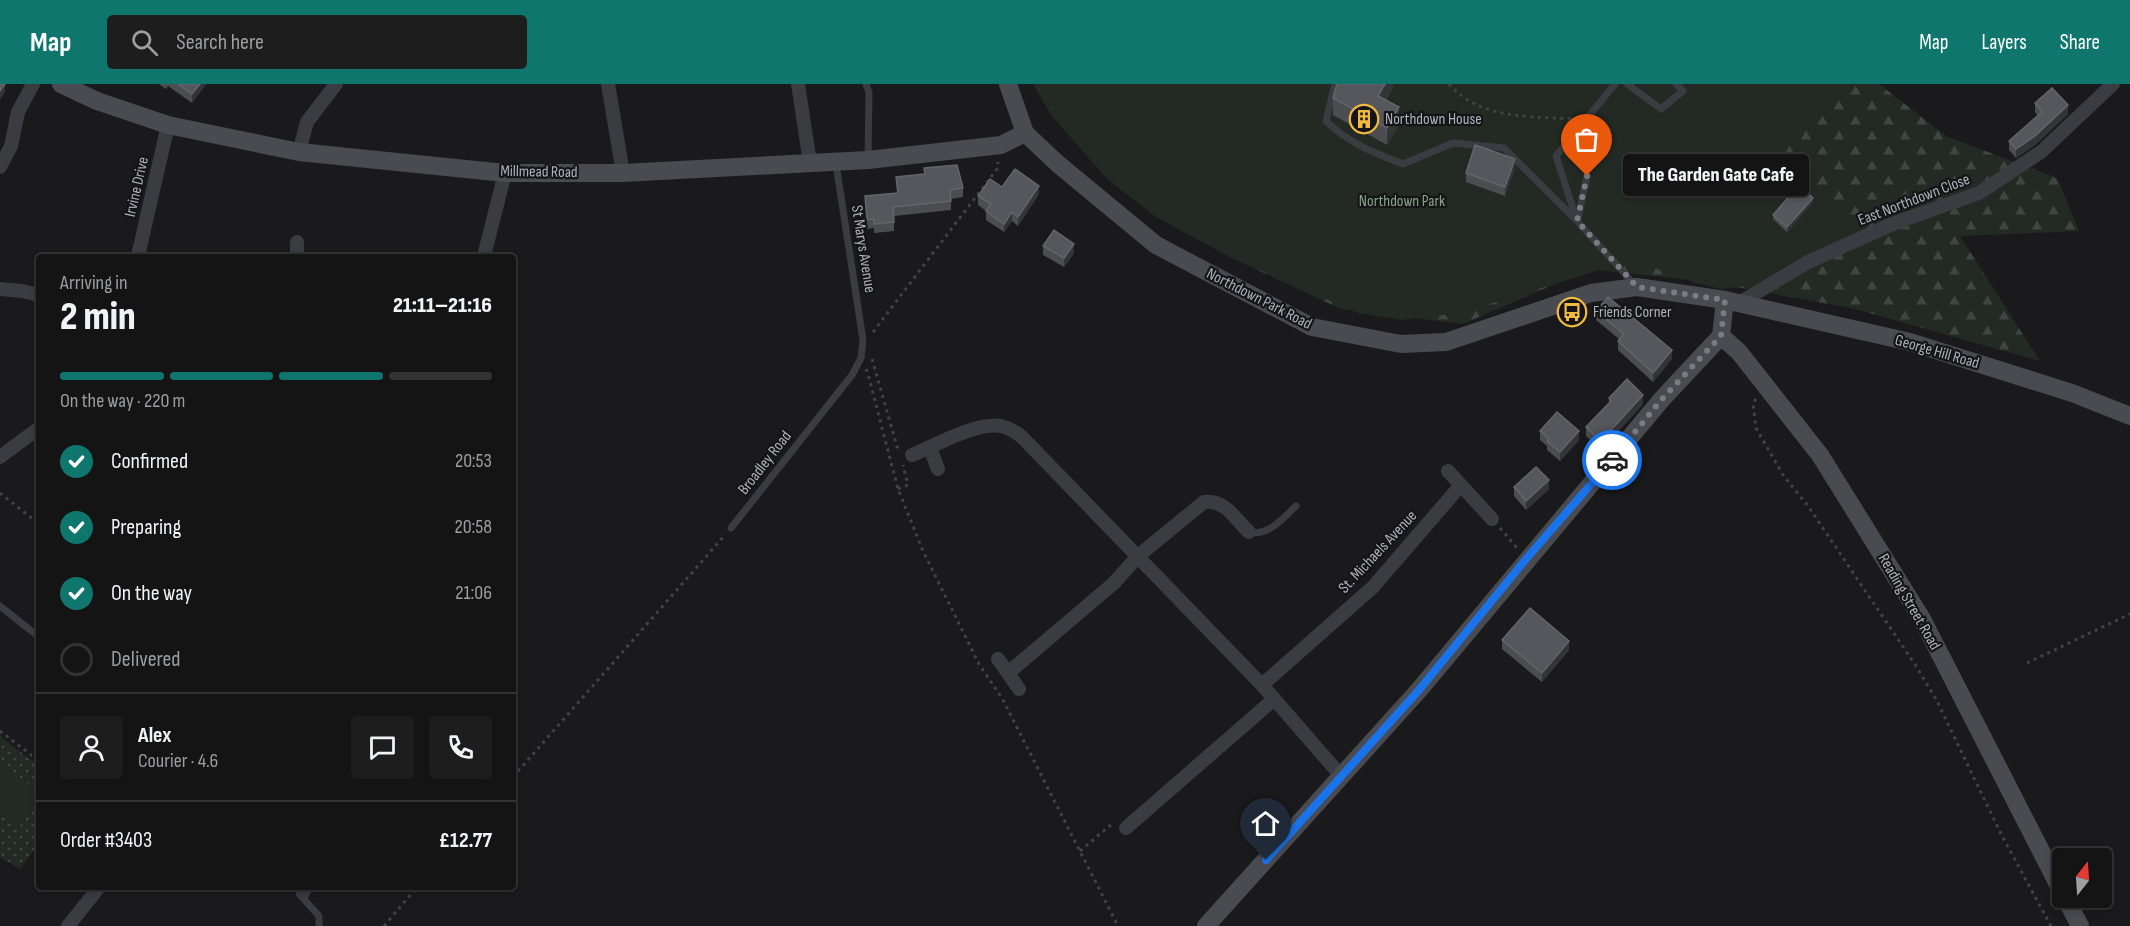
<!DOCTYPE html>
<html lang="en">
<head>
<meta charset="utf-8">
<style>
	:root { --surface:#141415; --page:#1d1d1e; --text:#f1f3f6; --muted:#9d9ea0; --line:#333334; --accent:#0f766e }
	body { margin:0; font-family:"Sofia Sans Condensed",sans-serif; background:var(--page); color:var(--text); height:100vh; display:flex; flex-direction:column; font-size:22px; white-space:nowrap }
	* { box-sizing:border-box; margin:0 }
	p { font-size:20px; color:var(--muted) }
	.icon { flex:none; width:33px; height:33px; fill:none; stroke:currentColor; stroke-width:2; stroke-linecap:round; stroke-linejoin:round }
	.map { position:relative; flex:1; overflow:hidden }
	.panel { position:absolute; left:36px; top:170px; width:480px; height:636px; display:flex; flex-direction:column; background:var(--surface); border-radius:6px; box-shadow:0 3px 9px #0003,0 0 0 2px var(--line) }
	.panel>* { flex:none }
	.needle { width:39px; rotate:17deg }
	.controls { position:absolute; left:2052px; top:764px; display:grid; gap:12px }
	.controls a { display:grid; place-items:center; width:60px; height:60px; border-radius:6px; background:var(--surface); box-shadow:0 3px 9px #0003,0 0 0 2px var(--line); font-size:30px }
	.pin { position:absolute; display:grid; place-items:center; width:51px; height:51px; color:#fff; margin:-62px -26px; border-radius:50% 50% 50% 0; rotate:-45deg; box-shadow:0 0 6px #0007 }
	.pin .icon { rotate:45deg }
	.courier { position:absolute; display:grid; place-items:center; width:60px; height:60px; margin:-30px; border:4px solid #1a73e8; border-radius:50%; background:#fff; color:#222; box-shadow:0 2px 8px #0007 }
	.bubble { position:absolute; height:42px; border-radius:6px; background:var(--surface); box-shadow:0 3px 9px #0003,0 0 0 2px var(--line); font-size:20px; font-weight:800; line-height:42px; text-align:center }
	.overview em { font-style:normal; font-weight:800 }
	.overview div { display:flex; flex-direction:column-reverse }
	.overview { display:flex; align-items:center; justify-content:space-between; height:102px; padding:0 24px }
	h1 { font-size:39px; font-weight:800; line-height:45px }
	.bar { display:grid; grid-template-columns:repeat(4,1fr); gap:9px 6px; align-content:center; height:72px; padding:0 24px }
	.bar i { height:8px; border-radius:4px; background:var(--line) }
	.bar .selected { background:var(--accent) }
	.bar p { grid-column:span 4 }
	.line { display:flex; align-items:center; gap:15px; padding:0 24px; border-top:2px solid var(--line) }
	.line div { flex:1 }
	.round { display:grid; place-items:center; flex:none; width:63px; height:63px; border-radius:6px; background:var(--page) }
	ol { padding:0 24px; list-style:none }
	li { display:flex; align-items:center; gap:18px; height:66px }
	li p { margin-inline-start:auto }
	li .icon { padding:6px; border-radius:50%; background:var(--accent); color:#fff; stroke-width:4 }
	li:last-child { color:var(--muted) }
	li i { width:33px; height:33px; border:3px solid var(--line); border-radius:50% }
	header { display:flex; align-items:center; gap:36px; box-sizing:border-box; height:84px; padding:0 30px; background:var(--accent); color:#fff }
	header strong { font-size:28px }
	nav { display:flex; gap:33px; margin-inline-start:auto; font-size:21px }
	.search { width:420px; height:54px; background:var(--page); display:flex; align-items:center; gap:15px; box-sizing:border-box; padding:0 21px; border-radius:6px; color:var(--muted); font-size:22px }
	.map>svg:first-child { display:block }
	.grass { fill:url(#grass-dots) }
	.forest { fill:url(#forest-firs) }
	.green { fill:#222a23 }
	.lines { fill:none; stroke-linecap:round; stroke-linejoin:round }
	.path { stroke:#414348; stroke-width:3; stroke-dasharray:3 4.5; stroke-linecap:butt }
	.lane { stroke:#3b3c41; stroke-width:7 }
	.street { stroke:#3b3c41; stroke-width:14 }
	.secondary { stroke:#494b51; stroke-width:18 }
	.wall { fill:#4b4d51 }
	.shaded-wall { fill:#333437 }
	.building { fill:#56575c; stroke:#64656b; stroke-width:1.5 }
	.done { stroke:#7a7c83; stroke-width:6; stroke-dasharray:0 10.8 }
	.route { stroke:#1a73e8; stroke-width:8 }
	.labels { text-anchor:middle; dominant-baseline:central; stroke-width:4.5; stroke-linejoin:round; paint-order:stroke }
	.poi-label { font-size:16px; fill:#adb1bb; stroke:#151517; text-anchor:start }
	.street-label { font-size:16px; fill:#adb1bb; stroke:#151517 }
	.park-label { font-size:16px; fill:#85a688; stroke:#151517 }
</style>
</head>
<body>
<header>
<strong>Map</strong>
<div class="search"><svg class="icon" aria-label="search" viewBox="0 0 24 24"><circle cx="10" cy="10" r="6"/><path d="M15 15l6 6"/></svg>Search here</div>
<nav><a>Map</a><a>Layers</a><a>Share</a></nav>
</header>
<div class="map">
<svg width="2130" height="842" viewBox="0 0 2130 842">
	<defs>
		<pattern id="grass-dots" width="8" height="8" patternUnits="userSpaceOnUse" patternTransform="scale(1.5)"><rect width="8" height="8" fill="#222a23"/><path d="M2 2h.1M6 6h.1" fill="none" stroke="#3f4641" stroke-width="1.8" stroke-linecap="round"/></pattern>
		<pattern id="forest-firs" width="22" height="20" patternUnits="userSpaceOnUse" patternTransform="scale(1.5)"><rect width="22" height="20" fill="#222a23"/><path d="M5 1l3.5 6h-7zM16 11l3.5 6h-7z" fill="#3f4641"/></pattern>
	</defs>
	<rect width="100%" height="100%" fill="#1a1a1c"/>
	<path class="grass" d="M 0,651 L 12,662 L 39,681 L 39,759 L 20,785 L 0,773 Z"/>
	<path class="forest" d="M 1819,0 L 1879,0 L 1946,52 L 2057,94 L 2079,147 L 1960,152 L 2040,277 L 1851,224 L 1709,198 L 1590,185 L 1463,240 L 1341,225 L 1230,173 L 1120,105 L 1113,99 Z"/>
	<path class="green" d="M 1033,0 L 1842,0 L 1778,66 L 1862,147 L 1747,202 L 1721,205 L 1696,199 L 1628,174 L 1590,189 L 1460,229 L 1401,236 L 1358,229 L 1230,173 L 1156,133 L 1107,95 L 1051,31 Z
		M 0,679 L 39,708 L 39,715 L 19,743 L 0,729 Z"/>
	<g class="lines">
		<path class="path" d="M 1449,0 C 1481,36 1529,32 1573,35
			M 873,248 L 997,85 L 998,78
			M 872,275 L 898,366
			M 866,285 L 868,290 L 898,405 L 923,467 L 979,580 L 1002,614 L 1118,842
			M 1756,315 L 1753,319 L 1756,344 L 1783,391 L 1808,422 L 1916,582 L 1937,617 L 2001,750 L 2051,842
			M 898,405 L 908,401 L 903,381
			M 0,409 L 39,440
			M 1500,444 L 1517,464
			M 2027,579 L 2130,530
			M 0,647 L 39,677
			M 513,693 L 725,451
			M 1080,767 L 1113,739
			M 384,842 L 418,802"/>
		<path class="lane" d="M 866,0 L 869,8 L 868,76
			M 1335,0 L 1326,37 C 1348,59 1375,69 1403,80 L 1453,59 L 1504,64 L 1577,137
			M 1615,0 L 1556,72 L 1577,137 L 1634,200
			M 1627,0 L 1661,25 L 1683,7 L 1676,0
			M 1578,135 L 1587,92
			M 731,444 L 852,291 L 861,274 L 863,256 L 836,80
			M 1249,448 C 1268,453 1283,434 1296,422
			M 0,522 L 39,553
			M 303,810 L 302,813 L 319,832 L 319,842"/>
		<path class="street" d="M 608,0 L 623,89
			M 798,0 L 810,79
			M 299,68 L 307,38 L 336,0
			M 0,83 L 11,62 L 18,28 L 33,0
			M 138,172 L 168,41
			M 297,172 L 297,158
			M 484,172 L 505,89
			M 0,205 L 22,207 L 39,211
			M 1739,219 L 1808,178 L 1895,139 L 1979,109 L 2041,68 L 2113,0
			M 930,364 L 938,385
			M 912,371 C 936,361 976,338 1001,342 C 1009,344 1016,348 1022,353 L 1262,601 L 1342,693
			M 0,373 L 39,344
			M 1448,387 L 1492,435
			M 998,575 L 1019,605
			M 1008,589 L 1114,499 L 1138,472 L 1204,418 C 1225,415 1235,435 1249,448
			M 1262,601 L 1373,503 L 1461,401
			M 1126,744 L 1273,616
			M 303,809 L 306,802
			M 68,842 L 100,802"/>
		<path class="secondary" d="M 61,0 L 97,17 L 168,41 L 299,68 L 505,89 L 623,89 L 868,76 L 1001,61 L 1025,49
			M 1008,0 L 1025,49 L 1058,80 L 1156,161 L 1312,243 L 1401,260 L 1446,258 L 1591,209 L 1637,203 L 1725,216 L 1910,258 L 2072,309 L 2130,332
			M 1721,252 L 1739,268 L 1820,371 L 1922,535 L 2062,808
			M 2065,813 L 2080,842
			M 1206,842 L 1419,606 L 1662,315 L 1721,252 L 1725,216"/>
	</g>
	<path class="wall" d="M 159,0 L 206,0 L 192,19 L 168,2 L 166,5 Z
		M 1394,0 L 1386,16 L 1399,41 L 1387,61 L 1333,31 L 1333,14 Z
		M 2035,19 L 2068,30 L 2035,61 L 2016,74 L 2009,66 L 2009,57 L 2038,32 L 2035,28 Z
		M 924,84 L 963,104 L 963,113 L 951,115 L 951,126 L 894,132 L 894,147 L 874,149 L 874,144 L 867,145 L 865,112 L 897,110 L 896,93 L 924,90 Z
		M 1515,84 L 1505,112 L 1466,98 L 1466,89 Z
		M 1002,103 L 1039,110 L 1018,142 L 1012,137 L 1004,148 L 986,136 L 986,127 L 978,121 L 978,112 Z
		M 1813,118 L 1787,148 L 1773,135 L 1773,131 Z
		M 1043,162 L 1074,169 L 1064,183 L 1043,171 Z
		M 1596,227 L 1672,275 L 1653,298 L 1618,266 L 1618,257 L 1619,255 L 1596,236 Z
		M 1609,314 L 1643,320 L 1601,366 L 1586,352 L 1586,343 L 1609,320 Z
		M 1540,347 L 1579,356 L 1560,377 L 1547,366 L 1547,362 L 1540,356 Z
		M 1514,403 L 1549,405 L 1526,426 L 1514,412 Z
		M 1502,556 L 1569,566 L 1542,598 L 1502,565 Z"/>
	<path class="shaded-wall" d="M 5,0 L 5,8 L 0,16 L 0,7 Z
		M 200,0 L 206,0 L 192,19 L 192,10 Z
		M 1385,0 L 1394,0 L 1378,29 L 1378,12 Z
		M 2068,21 L 2068,30 L 2035,61 L 2016,74 L 2016,65 Z
		M 1399,23 L 1399,41 L 1387,61 L 1387,44 Z
		M 1515,75 L 1515,84 L 1505,112 L 1505,103 Z
		M 1039,102 L 1039,110 L 1018,142 L 1018,133 Z
		M 1813,114 L 1813,118 L 1787,148 L 1787,143 Z
		M 1012,128 L 1012,137 L 1004,148 L 1004,140 Z
		M 1074,160 L 1074,169 L 1064,183 L 1064,174 Z
		M 1672,266 L 1672,275 L 1653,298 L 1653,289 Z
		M 1643,311 L 1643,320 L 1601,366 L 1601,357 Z
		M 1579,347 L 1579,356 L 1560,377 L 1560,368 Z
		M 1549,396 L 1549,405 L 1526,426 L 1526,417 Z
		M 1569,557 L 1569,566 L 1542,598 L 1542,589 Z"/>
	<path class="building" d="M 0,0 L 5,0 L 0,7 Z
		M 178,0 L 200,0 L 192,10 Z
		M 1337,0 L 1385,0 L 1378,12 L 1399,23 L 1387,44 L 1333,14 Z
		M 2052,4 L 2068,21 L 2035,52 L 2016,65 L 2009,57 L 2042,28 L 2035,19 Z
		M 1475,61 L 1515,75 L 1505,103 L 1466,89 Z
		M 957,81 L 963,104 L 950,106 L 951,117 L 893,123 L 894,138 L 874,140 L 874,135 L 867,136 L 865,112 L 898,109 L 896,93 L 925,90 L 924,84 Z
		M 1015,85 L 1039,102 L 1018,133 L 1012,128 L 1004,140 L 986,127 L 991,120 L 978,112 L 990,95 L 1002,103 Z
		M 1799,101 L 1813,114 L 1787,143 L 1773,131 Z
		M 1054,146 L 1074,160 L 1064,174 L 1043,162 Z
		M 1608,213 L 1672,266 L 1653,289 L 1618,257 L 1624,250 L 1596,227 Z
		M 1627,295 L 1643,311 L 1601,357 L 1586,343 L 1611,317 L 1609,314 Z
		M 1557,328 L 1579,347 L 1560,368 L 1547,357 L 1549,355 L 1540,347 Z
		M 1536,383 L 1549,396 L 1526,417 L 1514,403 Z
		M 1530,524 L 1569,557 L 1542,589 L 1502,556 Z"/>
	<g class="lines">
		<path class="done" d="M 1587,92 L 1577,137 L 1637,203 L 1725,216 L 1721,252 L 1662,315 L 1612,376"/>
		<path class="route" d="M 1266,776 L 1419,606 L 1526,475 L 1612,376"/>
	</g>
	<defs>
		<g id="building-ring" transform="scale(1.5)"><circle r="9.5" fill="#151517" stroke="#eeba40" stroke-width="1.5"/><path d="M-4-6H4V6H1V3H-1V6H-4ZM-2.5-4.3h1.7v1.8h-1.7ZM.8-4.3h1.7v1.8H.8ZM-2.5-1h1.7V.8h-1.7ZM.8-1h1.7V.8H.8Z" fill="#eeba40"/></g>
		<g id="bus-ring" transform="scale(1.5)"><circle r="9.5" fill="#151517" stroke="#eeba40" stroke-width="1.5"/><path d="M-5-6H5V4H4V6H2V4H-2V6H-4V4H-5ZM-3.5-4V0h7V-4ZM-3.5 1.2v1.5H-2V1.2ZM2 1.2v1.5H3.5V1.2Z" fill="#eeba40"/></g>
	</defs>
	<g fill-rule="evenodd">
		<use href="#building-ring" x="1364" y="35"/>
		<use href="#bus-ring" x="1572" y="228"/>
	</g>
	<g class="labels">
		<g class="poi-label">
			<text x="1385" y="35">Northdown House</text>
			<text x="1593" y="228">Friends Corner</text>
		</g>
		<g class="street-label">
			<text transform="translate(539 88) rotate(1)">Millmead Road</text>
			<text transform="translate(137 103) rotate(-77)">Irvine Drive</text>
			<text transform="translate(1914 116) rotate(-21)">East Northdown Close</text>
			<text transform="translate(863 165) rotate(81)">St Marys Avenue</text>
			<text transform="translate(1259 215) rotate(27)">Northdown Park Road</text>
			<text transform="translate(1937 268) rotate(16)">George Hill Road</text>
			<text transform="translate(765 379) rotate(-52)">Broadley Road</text>
			<text transform="translate(1378 468) rotate(-47)">St. Michaels Avenue</text>
			<text transform="translate(1909 518) rotate(60)">Reading Street Road</text>
		</g>
		<g class="park-label">
			<text x="1402" y="117">Northdown Park</text>
		</g>
	</g>
</svg>
<div class="controls">
<a><svg class="needle" viewBox="-14 -14 28 28"><path d="M0-13l5 13h-10z" fill="#e53935"/><path d="M0 13l5-13h-10z" fill="#9d9ea0"/></svg></a>
</div>
<div class="pin" style="left:1587px;top:92px;background:#ea580c"><svg class="icon" aria-label="bag" viewBox="0 0 24 24"><path d="M5 8h14l-1 12H6zM9 8a3 3 0 0 1 6 0"/></svg></div>
<div class="pin" style="left:1266px;top:776px;background:#1f2937"><svg class="icon" aria-label="home" viewBox="0 0 24 24"><path d="M3 11l9-7 9 7M6 9v11h12V9"/></svg></div>
<div class="courier" style="left:1612px;top:376px"><svg class="icon" aria-label="car" viewBox="0 0 24 24"><path d="M5 17H2v-5l4-1 3-4h7l3 4 3 1v5h-3M9 17h6M6 11h13"/><circle cx="7" cy="17" r="2"/><circle cx="17" cy="17" r="2"/></svg></div>
<div class="bubble" style="left:1623px;top:70px;width:186px">The Garden Gate Cafe</div>
<section class="panel">
<div class="overview"><div><h1>2 min</h1><p>Arriving in</p></div><em>21:11–21:16</em></div>
<div class="bar"><i class="selected"></i><i class="selected"></i><i class="selected"></i><i></i><p>On the way · 220 m</p></div>
<ol>
<li><svg class="icon" aria-label="check" viewBox="0 0 24 24"><path d="M5 12l5 5 9-10"/></svg>Confirmed<p>20:53</p></li>
<li><svg class="icon" aria-label="check" viewBox="0 0 24 24"><path d="M5 12l5 5 9-10"/></svg>Preparing<p>20:58</p></li>
<li><svg class="icon" aria-label="check" viewBox="0 0 24 24"><path d="M5 12l5 5 9-10"/></svg>On the way<p>21:06</p></li>
<li><i></i>Delivered</li>
</ol>
<div class="line" style="height:108px"><a class="round"><svg class="icon" aria-label="person" viewBox="0 0 24 24"><circle cx="12" cy="8" r="4"/><path d="M4 21q1-7 8-7t8 7"/></svg></a><div><b>Alex</b><p>Courier · 4.6</p></div><a class="round"><svg class="icon" aria-label="chat" viewBox="0 0 24 24"><path d="M4 5h16v11H9l-5 4z"/></svg></a><a class="round"><svg class="icon" aria-label="phone" viewBox="0 0 24 24"><path d="M5 4h4l2 5-3 2q2 4 5 5l2-3 5 2v4C11 20 4 13 5 4z"/></svg></a></div>
<div class="line" style="height:78px"><div>Order #3403</div><b>£12.77</b></div>
</section>
</div>
</body>
</html>
